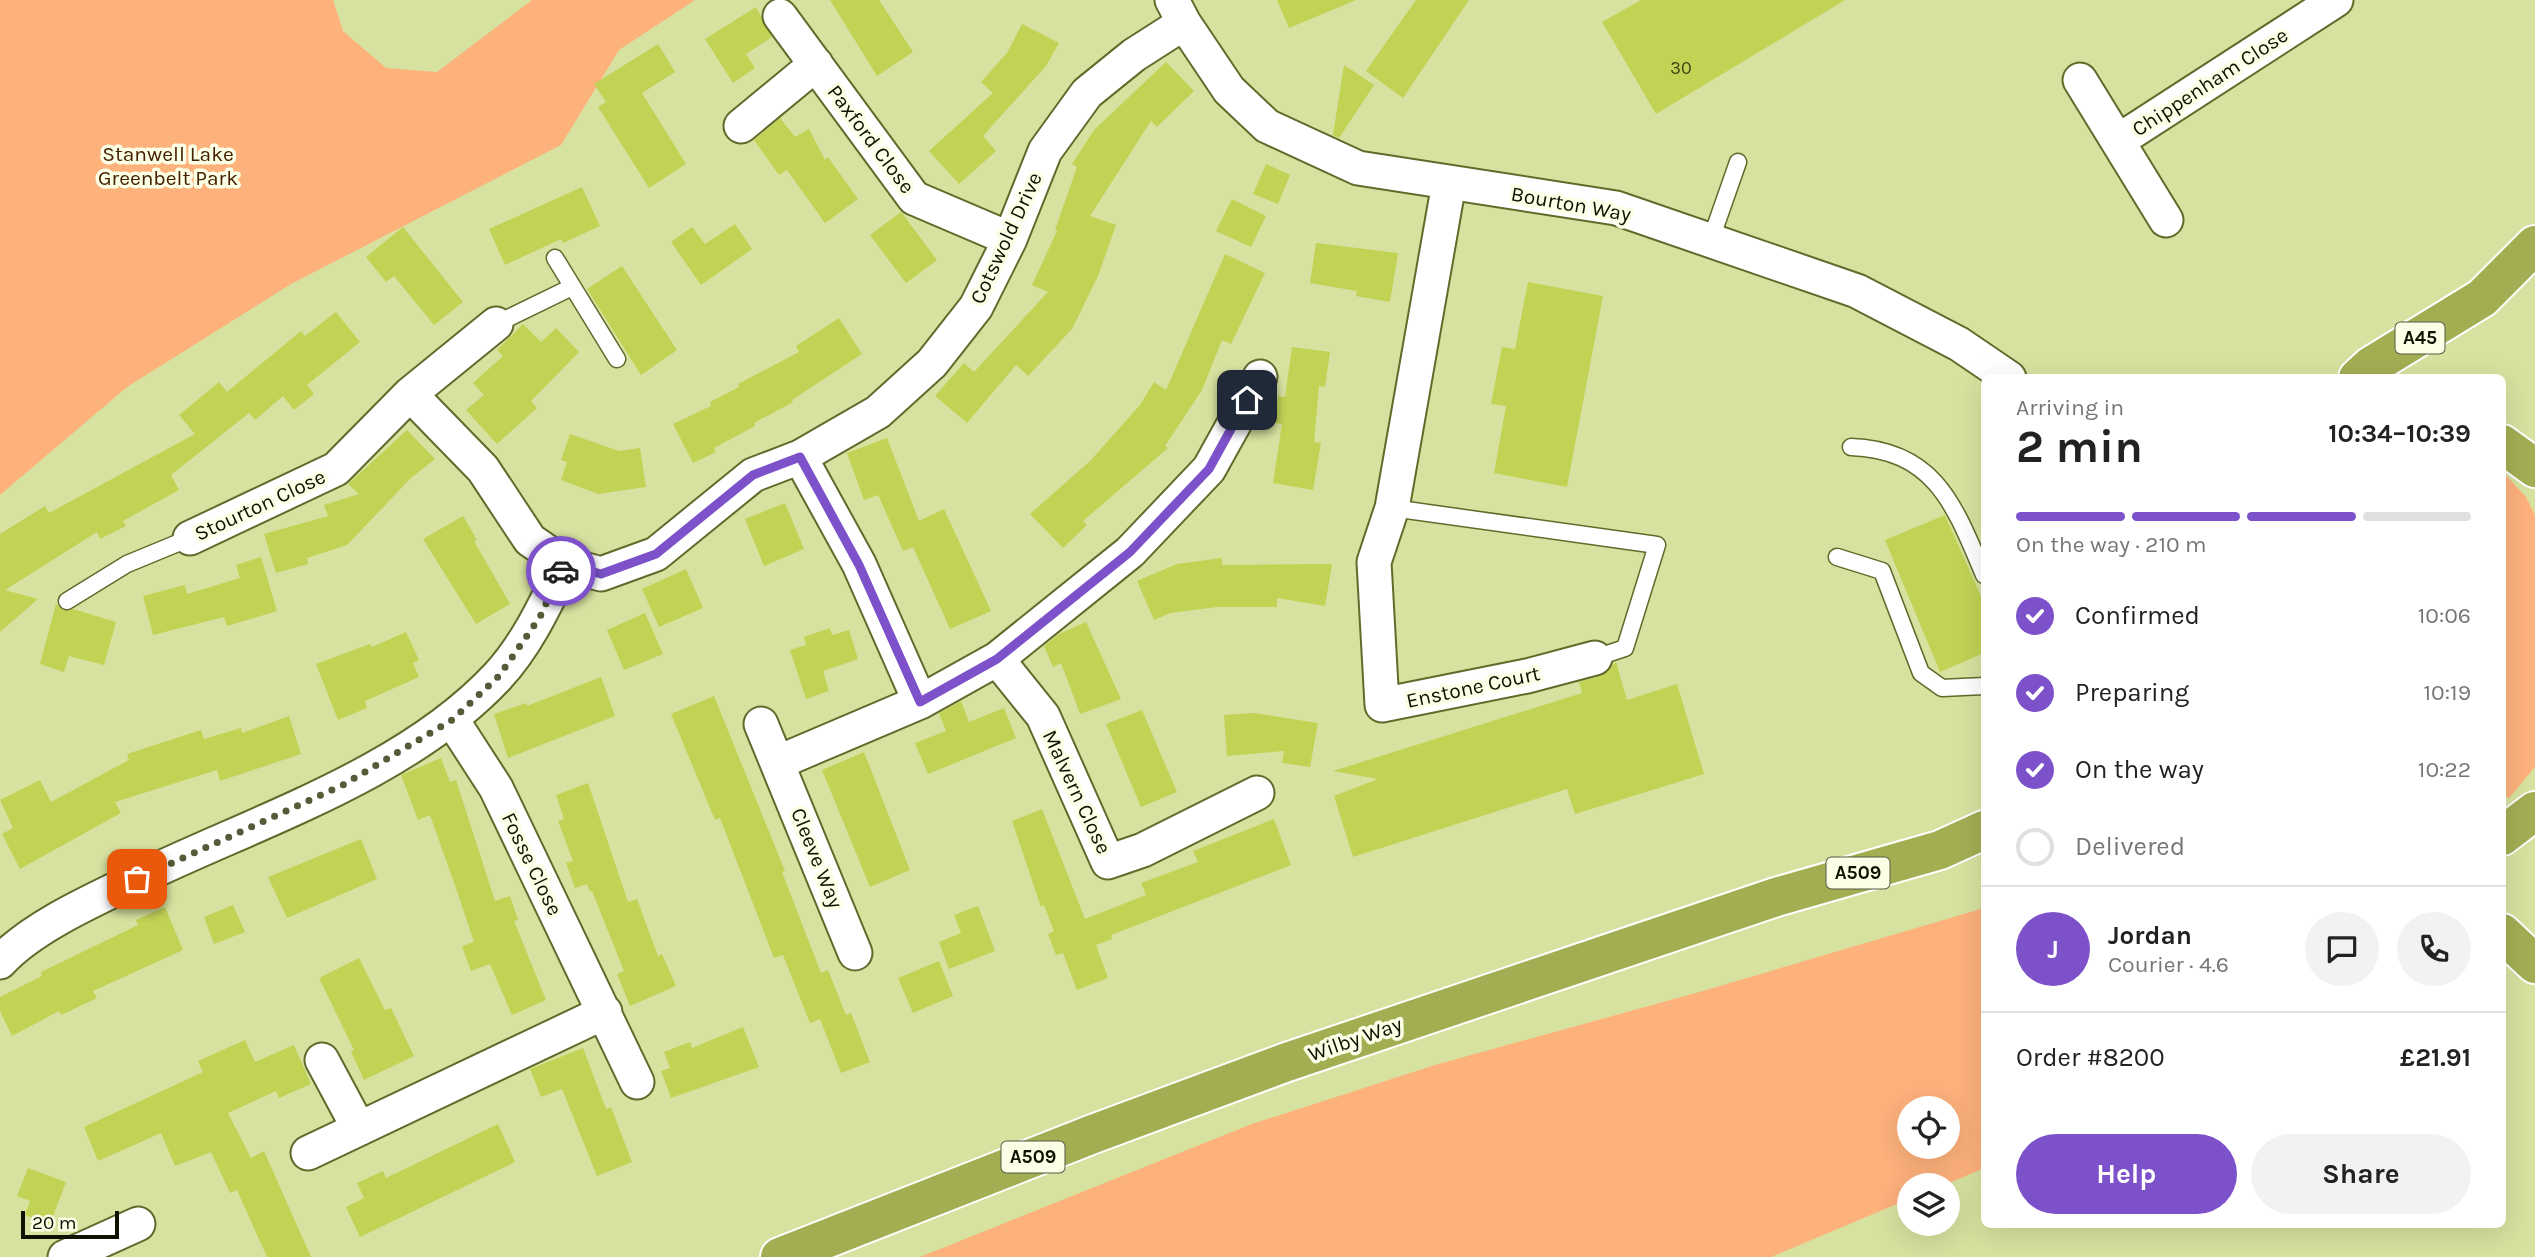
<!DOCTYPE html>
<html lang="en">
<head>
<meta charset="utf-8">
<style>
	:root { --surface:#fff; --page:#f2f2f2; --text:#222; --muted:#767676; --line:#e0e0e0; --accent:#7c51ca }
	body { margin:0; font-family:Karla,sans-serif; background:var(--page); color:var(--text); height:100vh; display:flex; flex-direction:column; font-size:26px; white-space:nowrap }
	* { box-sizing:border-box; margin:0 }
	p { font-size:23px; color:var(--muted) }
	.icon { flex:none; width:38px; height:38px; fill:none; stroke:currentColor; stroke-width:2; stroke-linecap:round; stroke-linejoin:round }
	.map { position:relative; flex:1; overflow:hidden }
	.panel { position:absolute; left:1981px; top:374px; width:525px; height:854px; display:flex; flex-direction:column; background:var(--surface); border-radius:10px; box-shadow:0 7px 28px #0002 }
	.panel>* { flex:none }
	.buttons { position:absolute; left:1897px; top:1096px; display:grid; gap:14px }
	.buttons a { display:grid; place-items:center; width:63px; height:63px; border-radius:50%; background:var(--surface); box-shadow:0 7px 28px #0002; font-size:35px }
	.scale { position:absolute; left:21px; bottom:18px; width:98px; box-sizing:border-box; padding-left:7px; border:4px solid #0f1200; border-top:0; font-size:19px; line-height:24px; white-space:nowrap; color:#0f1200; -webkit-text-stroke:5px #faffe5; paint-order:stroke }
	.pin { position:absolute; display:grid; place-items:center; width:60px; height:60px; color:#fff; margin:-30px; border-radius:14px; box-shadow:0 4px 10px #0006 }
	.courier { position:absolute; display:grid; place-items:center; width:70px; height:70px; margin:-35px; border:5px solid #7c51ca; border-radius:50%; background:#fff; color:#222; box-shadow:0 2px 9px #0007 }
	.summary em { font-style:normal; font-weight:700 }
	.summary div { display:flex; flex-direction:column-reverse }
	.summary { display:flex; align-items:center; justify-content:space-between; height:119px; padding:0 35px }
	h1 { font-size:46px; font-weight:700; line-height:52px }
	.bar { display:grid; grid-template-columns:repeat(4,1fr); gap:10px 7px; align-content:center; height:84px; padding:0 35px }
	.bar i { height:9px; border-radius:5px; background:var(--line) }
	.bar .active { background:var(--accent) }
	.bar p { grid-column:span 4 }
	.line { display:flex; align-items:center; gap:18px; padding:0 35px; border-top:2px solid var(--line) }
	.line div { flex:1 }
	.round { display:grid; place-items:center; flex:none; width:74px; height:74px; border-radius:37px; background:var(--page) }
	ol { padding:0 35px; list-style:none }
	li { display:flex; align-items:center; gap:21px; height:77px }
	li p { margin-inline-start:auto }
	li .icon { padding:7px; border-radius:50%; background:var(--accent); color:#fff; stroke-width:4 }
	li:last-child { color:var(--muted) }
	li i { width:38px; height:38px; border:4px solid var(--line); border-radius:50% }
	.primary-button { display:flex; gap:14px; margin-top:auto; padding:14px 35px }
	.primary-button a { flex:1; height:80px; border-radius:42px; background:var(--accent); color:#fff; font-size:28px; font-weight:700; line-height:80px; text-align:center }
	.primary-button a+a { background:var(--page); color:var(--text) }
	.map>svg:first-child { display:block }
	.green { fill:#fdb17b; fill-rule:evenodd }
	.building { fill:#c1d255 }
	.lines { fill:none; stroke-linecap:round; stroke-linejoin:round }
	.service-casing { stroke:#616a2a; stroke-width:19 }
	.minor-casing { stroke:#616a2a; stroke-width:37 }
	.trunk-casing { stroke:#fff; stroke-width:42 }
	.service { stroke:#fff; stroke-width:16 }
	.minor { stroke:#fff; stroke-width:33 }
	.trunk { stroke:#a3ae53; stroke-width:38 }
	.done { stroke:#555b38; stroke-width:7; stroke-dasharray:0 12.6 }
	.route { stroke:#7c51ca; stroke-width:9 }
	.labels { text-anchor:middle; dominant-baseline:central; stroke-width:7; stroke-linejoin:round; paint-order:stroke }
	.number-label { font-size:18px; fill:#3c4215 }
	.shield { fill:#faffe5; stroke:#565945; stroke-width:2 }
	.shield-label { font-size:19px; font-weight:bold; fill:#0f1200 }
	.street-label { font-size:21px; fill:#0f1200; stroke:#faffe5 }
	.park-label { font-size:21px; fill:#452000; stroke:#faffe5 }
</style>
</head>
<body>
<div class="map">
<svg width="2535" height="1257" viewBox="0 0 2535 1257">
	<rect width="100%" height="100%" fill="#d7e2a0"/>
	<path class="green" d="M 0,0 L 333,0 L 343,31 L 386,68 L 437,72 L 532,0 L 695,0 L 619,50 L 561,145 L 291,284 L 127,387 L 0,495 Z
		M 2502,471 L 2526,497 L 2535,515 L 2535,767 L 2509,798 L 2502,795 Z
		M 1984,908 L 1984,1168 L 1945,1185 L 1909,1185 L 1909,1199 L 1771,1257 L 920,1257 L 1252,1124 L 1435,1065 L 1703,991 ZM 1909,1108 L 1948,1108 L 1948,1146 L 1909,1146 Z"/>
	<path class="building" d="M 830,0 L 879,0 L 913,52 L 877,76 Z
		M 1277,0 L 1356,0 L 1289,28 Z
		M 1416,0 L 1469,0 L 1403,98 L 1366,71 Z
		M 1641,0 L 1845,0 L 1656,114 L 1602,22 Z
		M 756,7 L 772,37 L 746,54 L 755,68 L 733,83 L 705,39 Z
		M 1022,24 L 1059,43 L 1046,66 L 983,136 L 996,151 L 959,184 L 929,151 L 993,93 L 981,82 L 1007,53 Z
		M 658,44 L 675,72 L 642,93 L 686,164 L 649,188 L 598,107 L 606,102 L 594,84 Z
		M 1166,62 L 1194,91 L 1157,127 L 1151,121 L 1090,216 L 1116,225 L 1098,276 L 1072,329 L 1028,376 L 1016,365 L 967,423 L 935,396 L 964,363 L 974,372 L 1048,292 L 1032,285 L 1057,231 L 1055,230 L 1077,167 L 1072,164 L 1094,130 Z
		M 1344,65 L 1374,85 L 1339,138 L 1333,135 Z
		M 780,118 L 795,137 L 809,129 L 825,160 L 828,157 L 858,199 L 825,223 L 787,170 L 779,175 L 754,140 Z
		M 1266,164 L 1290,175 L 1278,204 L 1253,194 Z
		M 582,187 L 600,226 L 563,243 L 561,239 L 505,265 L 489,229 Z
		M 1232,199 L 1266,216 L 1251,247 L 1216,231 Z
		M 901,212 L 937,260 L 906,283 L 870,235 Z
		M 735,224 L 752,249 L 701,285 L 671,242 L 692,227 L 705,244 Z
		M 403,227 L 463,302 L 434,325 L 394,276 L 386,282 L 366,257 Z
		M 1316,243 L 1398,253 L 1390,302 L 1356,296 L 1357,291 L 1310,283 Z
		M 1225,254 L 1265,273 L 1231,344 L 1222,340 L 1202,390 L 1165,446 L 1168,448 L 1083,521 L 1087,525 L 1063,548 L 1030,514 L 1090,461 L 1140,405 L 1154,382 L 1166,390 Z
		M 622,266 L 677,350 L 641,375 L 587,289 Z
		M 1528,282 L 1603,296 L 1567,487 L 1494,473 L 1506,406 L 1491,404 L 1502,347 L 1515,349 Z
		M 336,312 L 360,342 L 307,385 L 314,394 L 294,410 L 283,396 L 255,420 L 249,413 L 171,475 L 179,490 L 123,521 L 126,526 L 100,539 L 97,532 L 5,590 L 38,599 L 0,632 L 0,534 L 45,506 L 49,513 L 195,434 L 179,415 L 219,382 L 227,392 L 301,331 L 305,336 Z
		M 839,318 L 862,354 L 792,400 L 793,402 L 754,423 L 755,426 L 714,448 L 716,452 L 693,463 L 673,424 L 711,406 L 710,402 L 739,387 L 738,384 L 799,352 L 796,346 Z
		M 523,324 L 541,342 L 556,328 L 579,352 L 531,401 L 537,408 L 497,444 L 466,410 L 484,395 L 473,383 L 503,356 L 497,350 Z
		M 1292,347 L 1330,352 L 1325,387 L 1319,386 L 1314,442 L 1321,443 L 1313,490 L 1273,483 L 1282,424 L 1275,423 L 1278,396 L 1285,397 Z
		M 407,430 L 435,459 L 411,478 L 347,545 L 307,558 L 308,564 L 276,573 L 264,534 L 328,516 L 324,505 L 359,494 L 348,484 Z
		M 570,434 L 619,451 L 640,448 L 646,487 L 598,494 L 561,480 L 567,462 L 561,460 Z
		M 887,438 L 919,521 L 944,509 L 991,611 L 950,629 L 913,547 L 903,551 L 878,495 L 864,500 L 847,453 Z
		M 785,503 L 804,549 L 764,566 L 745,519 Z
		M 1945,515 L 1984,603 L 1984,653 L 1940,672 L 1885,540 Z
		M 463,516 L 477,540 L 474,541 L 510,604 L 476,624 L 423,539 Z
		M 261,557 L 277,611 L 227,626 L 224,617 L 153,635 L 143,596 L 185,585 L 187,594 L 240,578 L 236,565 Z
		M 1222,558 L 1222,565 L 1332,564 L 1325,606 L 1277,598 L 1277,607 L 1217,607 L 1170,613 L 1154,620 L 1137,581 L 1177,564 Z
		M 686,569 L 703,608 L 659,627 L 642,589 Z
		M 56,604 L 63,610 L 73,609 L 116,622 L 104,665 L 69,656 L 64,672 L 40,664 Z
		M 645,613 L 663,654 L 624,670 L 607,630 Z
		M 1086,622 L 1121,699 L 1080,714 L 1061,663 L 1053,667 L 1044,646 L 1059,634 Z
		M 830,628 L 832,635 L 849,630 L 858,659 L 823,671 L 829,691 L 806,699 L 790,650 L 806,645 L 804,637 Z
		M 406,632 L 419,660 L 413,663 L 419,677 L 365,701 L 367,708 L 338,720 L 316,664 L 370,644 L 372,647 Z
		M 1616,662 L 1627,700 L 1677,684 L 1704,774 L 1575,814 L 1567,789 L 1353,857 L 1334,796 L 1378,779 L 1333,771 L 1582,693 L 1579,682 L 1601,676 Z
		M 601,677 L 615,716 L 508,758 L 494,714 L 526,703 L 527,706 Z
		M 714,696 L 785,871 L 782,872 L 821,973 L 828,970 L 846,1015 L 851,1013 L 870,1062 L 841,1073 L 820,1019 L 810,1023 L 783,955 L 774,958 L 720,818 L 715,820 L 671,714 Z
		M 961,701 L 969,722 L 1004,708 L 1016,738 L 928,774 L 915,743 L 946,731 L 939,713 Z
		M 1142,710 L 1177,792 L 1141,807 L 1106,724 Z
		M 1254,713 L 1318,723 L 1310,767 L 1282,763 L 1284,751 L 1227,756 L 1224,715 Z
		M 289,716 L 301,754 L 220,781 L 217,770 L 115,802 L 121,813 L 20,869 L 2,834 L 13,828 L 0,800 L 40,780 L 51,802 L 129,760 L 127,754 L 201,730 L 204,739 L 241,728 L 242,733 Z
		M 864,752 L 910,870 L 870,887 L 822,770 Z
		M 441,758 L 450,782 L 456,780 L 495,901 L 510,896 L 518,920 L 514,921 L 546,1000 L 512,1015 L 490,964 L 471,971 L 462,946 L 474,942 L 458,894 L 430,815 L 418,820 L 401,775 Z
		M 588,783 L 628,902 L 637,899 L 658,956 L 662,954 L 676,986 L 630,1006 L 617,974 L 624,971 L 592,891 L 590,892 L 587,884 L 575,888 L 566,863 L 573,861 L 558,821 L 564,819 L 556,795 Z
		M 1042,809 L 1085,919 L 1146,895 L 1141,883 L 1198,862 L 1193,851 L 1274,819 L 1291,865 L 1111,935 L 1112,939 L 1096,945 L 1108,978 L 1077,990 L 1063,953 L 1056,955 L 1048,934 L 1054,931 L 1044,905 L 1041,907 L 1012,821 Z
		M 361,839 L 377,879 L 287,918 L 268,877 Z
		M 233,905 L 245,932 L 214,944 L 204,917 Z
		M 978,906 L 995,951 L 949,969 L 939,942 L 961,933 L 954,915 Z
		M 165,907 L 183,950 L 93,991 L 97,998 L 61,1015 L 59,1011 L 12,1036 L 0,1011 L 0,997 L 42,976 L 41,972 L 138,925 L 136,920 Z
		M 359,958 L 385,1010 L 391,1008 L 414,1056 L 364,1080 L 351,1052 L 354,1050 L 319,978 Z
		M 939,961 L 953,996 L 913,1013 L 898,978 Z
		M 743,1027 L 759,1067 L 671,1098 L 661,1071 L 670,1068 L 664,1052 L 690,1042 L 692,1048 Z
		M 245,1040 L 255,1062 L 294,1045 L 311,1084 L 279,1098 L 276,1091 L 228,1113 L 251,1158 L 264,1151 L 311,1257 L 267,1257 L 237,1190 L 230,1193 L 211,1152 L 175,1166 L 161,1133 L 98,1161 L 84,1127 L 203,1072 L 198,1061 Z
		M 583,1048 L 606,1109 L 611,1107 L 632,1162 L 597,1176 L 562,1089 L 541,1097 L 530,1069 Z
		M 498,1124 L 515,1162 L 360,1237 L 346,1207 L 364,1198 L 357,1183 L 383,1171 L 386,1178 Z
		M 28,1168 L 66,1182 L 50,1224 L 25,1215 L 30,1201 L 17,1196 Z"/>
	<g class="lines">
		<g class="service-casing">
			<path id="service" d="M 1711,239 L 1738,162
				M 555,258 L 617,359
				M 496,324 L 572,287
				M 1851,447 C 1936,450 1955,507 1984,575
				M 1392,508 L 1657,545 L 1625,648 L 1595,658
				M 1837,557 L 1882,571 L 1921,673 L 1942,688 L 1984,686
				M 67,601 L 127,564 L 190,538"/>
		</g>
		<g class="minor-casing">
			<path id="minor" d="M 1172,0 L 1184,23 L 1229,90 L 1267,126 L 1358,168 L 1616,208 L 1857,291 L 1959,344 L 2009,378
				M 780,16 L 914,198 L 1010,239
				M 2080,80 L 2166,220
				M 741,126 L 816,64
				M 2118,141 L 2336,0
				M 1449,183 L 1392,508 L 1374,562 L 1382,705 L 1527,676 L 1595,658
				M 410,394 L 483,469 L 530,540 L 565,564 L 601,574 L 656,554 L 753,475 L 800,457 L 878,412 L 932,363 L 976,307 L 1010,239 L 1045,151 L 1087,93 L 1134,55 L 1184,23
				M 800,457 L 859,564 L 920,702
				M 190,538 L 336,469 L 410,394 L 496,324
				M 997,659 L 1043,716 L 1108,862 L 1143,850 L 1257,793
				M 452,720 L 496,788 L 637,1082
				M 761,724 L 855,953
				M 779,762 L 920,702 L 997,659 L 1130,552 L 1209,469 L 1260,377
				M 0,962 C 31,928 93,900 135,880 C 254,822 405,775 497,677 C 527,645 546,603 565,564
				M 322,1060 L 359,1129
				M 308,1153 L 605,1012
				M 65,1257 L 138,1224"/>
		</g>
		<g class="trunk-casing">
			<path id="trunk" d="M 2358,378 L 2371,366 L 2482,298 L 2535,245
				M 2502,444 L 2535,468
				M 2502,836 L 2535,811
				M 2502,933 L 2535,964
				M 780,1257 L 1093,1134 L 1287,1062 L 1776,897 L 1940,850 L 1984,830"/>
		</g>
		<use href="#service" class="service"/>
		<use href="#minor" class="minor"/>
		<use href="#trunk" class="trunk"/>
	</g>
	<g class="lines">
		<path class="done" d="M 137,879 L 343,785 L 452,720 L 499,676 L 540,617 L 561,571"/>
		<path class="route" d="M 561,571 L 565,564 L 601,574 L 656,554 L 753,475 L 800,457 L 859,565 L 920,702 L 997,659 L 1130,552 L 1209,469 L 1247,400"/>
	</g>
	<g class="labels">
		<g class="number-label">
			<text x="1681" y="68">30</text>
		</g>
		<g class="shield">
			<rect x="2395.5" y="322.5" width="49" height="31" rx="5"/>
			<rect x="1826.5" y="857.5" width="63" height="31" rx="5"/>
			<rect x="1001.5" y="1141.5" width="63" height="31" rx="5"/>
		</g>
		<g class="shield-label">
			<text x="2420" y="338">A45</text>
			<text x="1858" y="873">A509</text>
			<text x="1033" y="1157">A509</text>
		</g>
		<g class="street-label">
			<text transform="translate(2210 82) rotate(-33)">Chippenham Close</text>
			<text transform="translate(871 139) rotate(53)">Paxford Close</text>
			<text transform="translate(1571 204) rotate(10)">Bourton Way</text>
			<text transform="translate(1006 238) rotate(-65)">Cotswold Drive</text>
			<text transform="translate(260 505) rotate(-25)">Stourton Close</text>
			<text transform="translate(1473 687) rotate(-12)">Enstone Court</text>
			<text transform="translate(1077 792) rotate(65)">Malvern Close</text>
			<text transform="translate(817 858) rotate(68)">Cleeve Way</text>
			<text transform="translate(532 864) rotate(64)">Fosse Close</text>
			<text transform="translate(1355 1039) rotate(-19)">Wilby Way</text>
		</g>
		<g class="park-label">
			<text x="168" y="154">Stanwell Lake<tspan x="168" dy="24">Greenbelt Park</tspan></text>
		</g>
	</g>
</svg>
<div class="buttons">
<a><svg class="icon" aria-label="locate" viewBox="0 0 24 24"><circle cx="12" cy="12" r="6"/><path d="M12 2v4M12 18v4M2 12h4M18 12h4"/></svg></a>
<a><svg class="icon" aria-label="layers" viewBox="0 0 24 24"><path d="M12 4l9 5-9 5-9-5zM3 14l9 5 9-5"/></svg></a>
</div>
<div class="scale">20 m</div>
<div class="pin" style="left:137px;top:879px;background:#ea580c"><svg class="icon" aria-label="bag" viewBox="0 0 24 24"><path d="M5 8h14l-1 12H6zM9 8a3 3 0 0 1 6 0"/></svg></div>
<div class="pin" style="left:1247px;top:400px;background:#1f2937"><svg class="icon" aria-label="home" viewBox="0 0 24 24"><path d="M3 11l9-7 9 7M6 9v11h12V9"/></svg></div>
<div class="courier" style="left:561px;top:571px"><svg class="icon" aria-label="car" viewBox="0 0 24 24"><path d="M5 17H2v-5l4-1 3-4h7l3 4 3 1v5h-3M9 17h6M6 11h13"/><circle cx="7" cy="17" r="2"/><circle cx="17" cy="17" r="2"/></svg></div>
<section class="panel">
<div class="summary"><div><h1>2 min</h1><p>Arriving in</p></div><em>10:34–10:39</em></div>
<div class="bar"><i class="active"></i><i class="active"></i><i class="active"></i><i></i><p>On the way · 210 m</p></div>
<ol>
<li><svg class="icon" aria-label="check" viewBox="0 0 24 24"><path d="M5 12l5 5 9-10"/></svg>Confirmed<p>10:06</p></li>
<li><svg class="icon" aria-label="check" viewBox="0 0 24 24"><path d="M5 12l5 5 9-10"/></svg>Preparing<p>10:19</p></li>
<li><svg class="icon" aria-label="check" viewBox="0 0 24 24"><path d="M5 12l5 5 9-10"/></svg>On the way<p>10:22</p></li>
<li><i></i>Delivered</li>
</ol>
<div class="line" style="height:126px"><b class="round" style="background:var(--accent);color:#fff">J</b><div><b>Jordan</b><p>Courier · 4.6</p></div><a class="round"><svg class="icon" aria-label="chat" viewBox="0 0 24 24"><path d="M4 5h16v11H9l-5 4z"/></svg></a><a class="round"><svg class="icon" aria-label="phone" viewBox="0 0 24 24"><path d="M5 4h4l2 5-3 2q2 4 5 5l2-3 5 2v4C11 20 4 13 5 4z"/></svg></a></div>
<div class="line" style="height:91px"><div>Order #8200</div><b>£21.91</b></div>
<div class="primary-button"><a>Help</a><a>Share</a></div>
</section>
</div>
</body>
</html>
